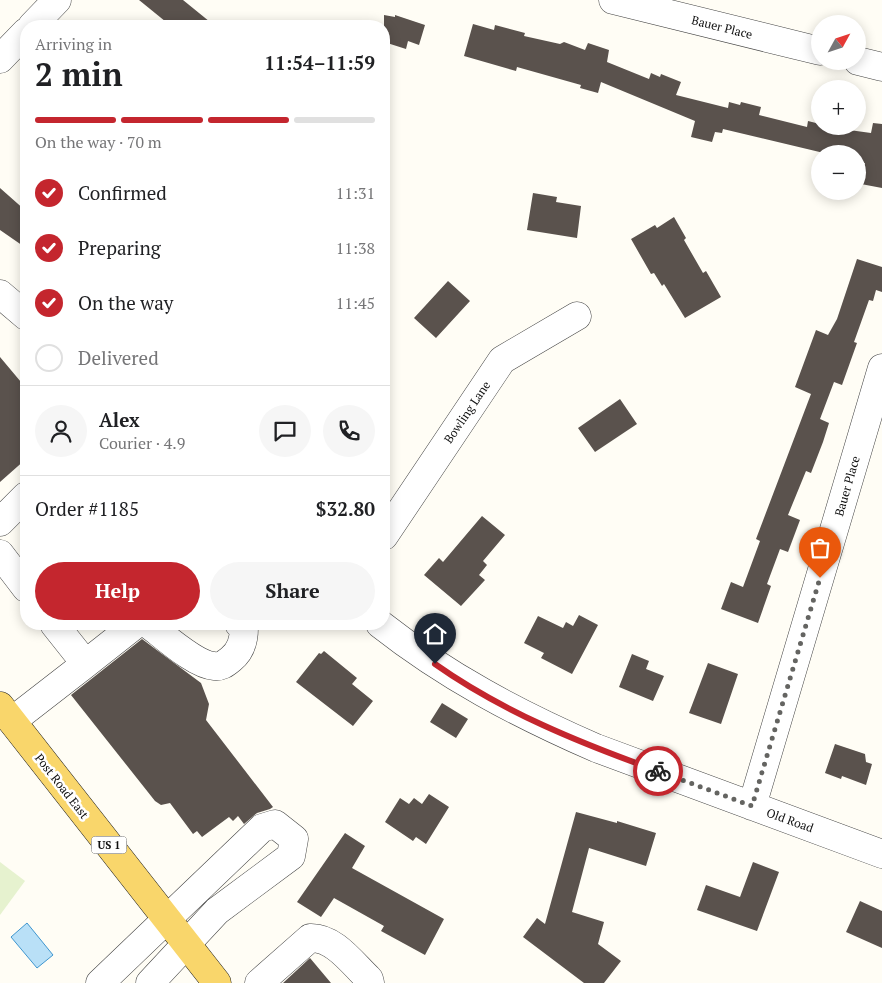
<!DOCTYPE html>
<html lang="en">
<head>
<meta charset="utf-8">
<style>
	:root { --surface:#fff; --page:#f6f6f6; --text:#202124; --muted:#757577; --line:#e0e0e0; --accent:#c4262e }
	body { margin:0; font-family:"PT Serif",serif; background:var(--page); color:var(--text); height:100vh; display:flex; flex-direction:column; font-size:19px; white-space:nowrap }
	* { box-sizing:border-box; margin:0 }
	p { font-size:16px; color:var(--muted) }
	.icon { flex:none; width:28px; height:28px; fill:none; stroke:currentColor; stroke-width:2; stroke-linecap:round; stroke-linejoin:round }
	.map { position:relative; flex:1; overflow:hidden }
	.drawer { position:absolute; left:20px; top:20px; width:370px; height:610px; display:flex; flex-direction:column; background:var(--surface); border-radius:20px; box-shadow:0 2px 12px #0003 }
	.drawer>* { flex:none }
	.needle { width:32px; rotate:50deg }
	.controls { position:absolute; left:811px; top:15px; display:grid; gap:10px }
	.controls a { display:grid; place-items:center; width:55px; height:55px; border-radius:50%; background:var(--surface); box-shadow:0 2px 12px #0003; font-size:25px }
	.pin { position:absolute; display:grid; place-items:center; width:42px; height:42px; color:#fff; margin:-51px -21px; border-radius:50% 50% 50% 0; rotate:-45deg; box-shadow:0 0 5px #0007 }
	.pin .icon { rotate:45deg }
	.courier { position:absolute; display:grid; place-items:center; width:50px; height:50px; margin:-25px; border:4px solid #c4262e; border-radius:50%; background:#fff; color:#222; box-shadow:0 1px 6px #0007 }
	.overview em { font-style:normal; font-weight:600 }
	.overview div { display:flex; flex-direction:column-reverse }
	.overview { display:flex; align-items:center; justify-content:space-between; height:85px; padding:0 15px }
	h1 { font-size:32px; font-weight:600; line-height:38px }
	.bar { display:grid; grid-template-columns:repeat(4,1fr); gap:8px 5px; align-content:center; height:60px; padding:0 15px }
	.bar i { height:6px; border-radius:4px; background:var(--line) }
	.bar .active { background:var(--accent) }
	.bar p { grid-column:span 4 }
	.line { display:flex; align-items:center; gap:12px; padding:0 15px; border-top:1px solid var(--line) }
	.line div { flex:1 }
	.round { display:grid; place-items:center; flex:none; width:52px; height:52px; border-radius:26px; background:var(--page) }
	ol { padding:0 15px; list-style:none }
	li { display:flex; align-items:center; gap:15px; height:55px }
	li p { margin-inline-start:auto }
	li .icon { padding:5px; border-radius:50%; background:var(--accent); color:#fff; stroke-width:4 }
	li:last-child { color:var(--muted) }
	li i { width:28px; height:28px; border:2px solid var(--line); border-radius:50% }
	.action { display:flex; gap:10px; margin-top:auto; padding:10px 15px }
	.action a { flex:1; height:58px; border-radius:30px; background:var(--accent); color:#fff; font-size:20px; font-weight:600; line-height:58px; text-align:center }
	.action a+a { background:var(--page); color:var(--text) }
	.map>svg:first-child { display:block }
	.pitch { fill:#e6f2cf }
	.water { fill:#b9e0f7; stroke:#3f96cf }
	.building { fill:#5a524d }
	.lines { fill:none; stroke-linecap:round; stroke-linejoin:round }
	.minor-casing { stroke:#444; stroke-width:29 }
	.major-casing { stroke:#222; stroke-width:29 }
	.minor { stroke:#fff; stroke-width:28 }
	.major { stroke:#f9d66b; stroke-width:28 }
	.done { stroke:#646461; stroke-width:5; stroke-dasharray:0 9 }
	.route { stroke:#c4262e; stroke-width:6 }
	.labels { text-anchor:middle; dominant-baseline:central; stroke-width:5; stroke-linejoin:round; paint-order:stroke }
	.shield { fill:#fff; stroke:#585858; stroke-width:1 }
	.shield-label { font-size:11px; font-weight:bold; fill:#111 }
	.street-label { font-size:12px; fill:#111; stroke:#fff }
</style>
</head>
<body>
<div class="map">
<svg width="882" height="983" viewBox="0 0 882 983">
	<rect width="100%" height="100%" fill="#fffdf5"/>
	<path class="pitch" d="M 0,862 L 25,881 L 0,915 Z"/>
	<path class="water" d="M 27,923 L 53,955 L 37,968 L 11,937 Z"/>
	<path class="building" d="M 139,0 L 183,0 L 215,26 L 171,26 Z
		M 384,15 L 395,17 L 395,15 L 425,25 L 419,45 L 408,41 L 406,49 L 384,42 Z
		M 473,24 L 494,30 L 495,25 L 525,33 L 524,36 L 560,44 L 564,42 L 585,50 L 588,43 L 609,50 L 607,62 L 649,79 L 651,73 L 660,77 L 661,74 L 681,82 L 676,95 L 728,108 L 729,102 L 740,105 L 741,102 L 761,107 L 759,115 L 807,127 L 808,121 L 820,124 L 820,126 L 871,133 L 873,123 L 882,124 L 882,188 L 861,184 L 865,163 L 858,162 L 858,154 L 828,154 L 723,129 L 722,133 L 715,132 L 712,142 L 691,137 L 695,121 L 601,82 L 598,93 L 580,88 L 581,85 L 517,67 L 516,71 L 464,56 Z
		M 0,188 L 26,211 L 26,248 L 0,230 Z
		M 533,193 L 557,197 L 556,202 L 581,206 L 577,238 L 527,230 Z
		M 674,217 L 686,238 L 684,240 L 703,273 L 706,271 L 721,297 L 685,318 L 664,284 L 662,286 L 654,273 L 651,274 L 631,239 L 655,225 L 657,228 Z
		M 857,259 L 882,267 L 882,292 L 876,290 L 873,301 L 869,300 L 854,342 L 857,343 L 842,385 L 834,382 L 820,419 L 829,423 L 823,442 L 811,473 L 806,471 L 788,515 L 800,520 L 788,552 L 780,549 L 767,584 L 771,586 L 758,623 L 721,609 L 731,582 L 743,587 L 760,541 L 756,539 L 811,394 L 795,387 L 816,330 L 828,335 L 837,319 Z
		M 448,281 L 470,301 L 436,338 L 414,318 Z
		M 0,357 L 26,388 L 26,459 L 0,482 Z
		M 620,399 L 637,424 L 595,452 L 578,428 Z
		M 482,516 L 505,535 L 483,561 L 487,565 L 479,575 L 485,580 L 461,606 L 424,575 L 439,558 L 443,562 Z
		M 579,615 L 598,625 L 572,674 L 541,658 L 544,653 L 524,643 L 538,616 L 563,628 L 566,622 L 573,626 Z
		M 142,639 L 201,683 L 209,704 L 206,720 L 273,807 L 270,809 L 257,813 L 244,824 L 238,816 L 233,821 L 229,817 L 202,837 L 197,831 L 193,834 L 170,803 L 161,805 L 155,801 L 71,695 Z
		M 324,651 L 357,678 L 352,684 L 373,701 L 353,726 L 296,682 L 319,653 L 321,654 Z
		M 632,654 L 649,661 L 646,669 L 664,676 L 653,701 L 619,687 Z
		M 708,663 L 738,674 L 721,724 L 689,713 Z
		M 442,703 L 468,719 L 456,738 L 430,722 Z
		M 835,744 L 865,754 L 866,762 L 872,764 L 866,785 L 842,776 L 841,779 L 825,773 Z
		M 429,794 L 449,807 L 426,844 L 416,837 L 413,841 L 385,822 L 400,798 L 409,804 L 414,798 L 422,804 Z
		M 576,812 L 617,823 L 617,821 L 656,833 L 646,866 L 589,848 L 572,912 L 604,922 L 598,944 L 621,961 L 604,983 L 584,983 L 523,937 L 537,918 L 545,924 Z
		M 345,833 L 365,846 L 352,868 L 444,919 L 425,955 L 381,931 L 384,926 L 334,898 L 321,917 L 297,902 Z
		M 753,862 L 779,872 L 757,931 L 697,910 L 706,885 L 740,897 Z
		M 860,901 L 882,911 L 882,948 L 846,932 Z
		M 310,958 L 331,983 L 283,983 Z"/>
	<g class="lines">
		<g class="minor-casing">
			<path id="minor" d="M 613,0 L 820,51
				M 32,26 L 57,0
				M 0,59 L 26,32
				M 858,61 L 882,67
				M 0,294 L 26,316
				M 0,522 L 26,496
				M 384,536 L 502,360 L 577,316
				M 0,554 L 26,588
				M 148,624 C 163,635 195,665 214,666 C 221,667 225,664 231,659 C 241,651 244,640 244,628 L 239,624
				M 380,624 C 446,676 518,714 596,748 L 882,854
				M 79,669 L 136,624
				M 12,721 L 79,669 L 81,658 L 54,624
				M 752,806 L 882,368
				M 100,983 L 262,828 L 275,824 L 294,839 L 291,856 L 217,911 L 150,983
				M 259,983 L 310,938 C 334,937 352,963 369,979 L 370,983"/>
		</g>
		<g class="major-casing">
			<path id="major" d="M 0,706 L 217,983"/>
		</g>
		<use href="#minor" class="minor"/>
		<use href="#major" class="major"/>
	</g>
	<g class="lines">
		<path class="done" d="M 658,771 L 752,806 L 820,578"/>
		<path class="route" d="M 435,664 C 503,712 580,743 658,771"/>
	</g>
	<g class="labels">
		<rect class="shield" x="91.5" y="836.5" width="35" height="17" rx="4"/>
		<g class="shield-label">
			<text x="109" y="845">US 1</text>
		</g>
		<g class="street-label">
			<text transform="translate(722 27) rotate(14)">Bauer Place</text>
			<text transform="translate(467 412) rotate(-56)">Bowling Lane</text>
			<text transform="translate(847 486) rotate(-74)">Bauer Place</text>
			<text transform="translate(62 786) rotate(52)">Post Road East</text>
			<text transform="translate(790 820) rotate(20)">Old Road</text>
		</g>
	</g>
</svg>
<div class="controls">
<a><svg class="needle" viewBox="-14 -14 28 28"><path d="M0-13l5 13h-10z" fill="#e53935"/><path d="M0 13l5-13h-10z" fill="#757577"/></svg></a>
<a>+</a>
<a>−</a>
</div>
<div class="pin" style="left:820px;top:578px;background:#ea580c"><svg class="icon" aria-label="bag" viewBox="0 0 24 24"><path d="M5 8h14l-1 12H6zM9 8a3 3 0 0 1 6 0"/></svg></div>
<div class="pin" style="left:435px;top:664px;background:#1f2937"><svg class="icon" aria-label="home" viewBox="0 0 24 24"><path d="M3 11l9-7 9 7M6 9v11h12V9"/></svg></div>
<div class="courier" style="left:658px;top:771px"><svg class="icon" aria-label="bike" viewBox="0 0 24 24"><circle cx="6" cy="16" r="4"/><circle cx="18" cy="16" r="4"/><path d="M6 16l4-8h5l3 8M10 8l3 8H6M13 5h3"/></svg></div>
<section class="drawer">
<div class="overview"><div><h1>2 min</h1><p>Arriving in</p></div><em>11:54–11:59</em></div>
<div class="bar"><i class="active"></i><i class="active"></i><i class="active"></i><i></i><p>On the way · 70 m</p></div>
<ol>
<li><svg class="icon" aria-label="check" viewBox="0 0 24 24"><path d="M5 12l5 5 9-10"/></svg>Confirmed<p>11:31</p></li>
<li><svg class="icon" aria-label="check" viewBox="0 0 24 24"><path d="M5 12l5 5 9-10"/></svg>Preparing<p>11:38</p></li>
<li><svg class="icon" aria-label="check" viewBox="0 0 24 24"><path d="M5 12l5 5 9-10"/></svg>On the way<p>11:45</p></li>
<li><i></i>Delivered</li>
</ol>
<div class="line" style="height:90px"><a class="round"><svg class="icon" aria-label="person" viewBox="0 0 24 24"><circle cx="12" cy="8" r="4"/><path d="M4 21q1-7 8-7t8 7"/></svg></a><div><b>Alex</b><p>Courier · 4.9</p></div><a class="round"><svg class="icon" aria-label="chat" viewBox="0 0 24 24"><path d="M4 5h16v11H9l-5 4z"/></svg></a><a class="round"><svg class="icon" aria-label="phone" viewBox="0 0 24 24"><path d="M5 4h4l2 5-3 2q2 4 5 5l2-3 5 2v4C11 20 4 13 5 4z"/></svg></a></div>
<div class="line" style="height:65px"><div>Order #1185</div><b>$32.80</b></div>
<div class="action"><a>Help</a><a>Share</a></div>
</section>
</div>
</body>
</html>
